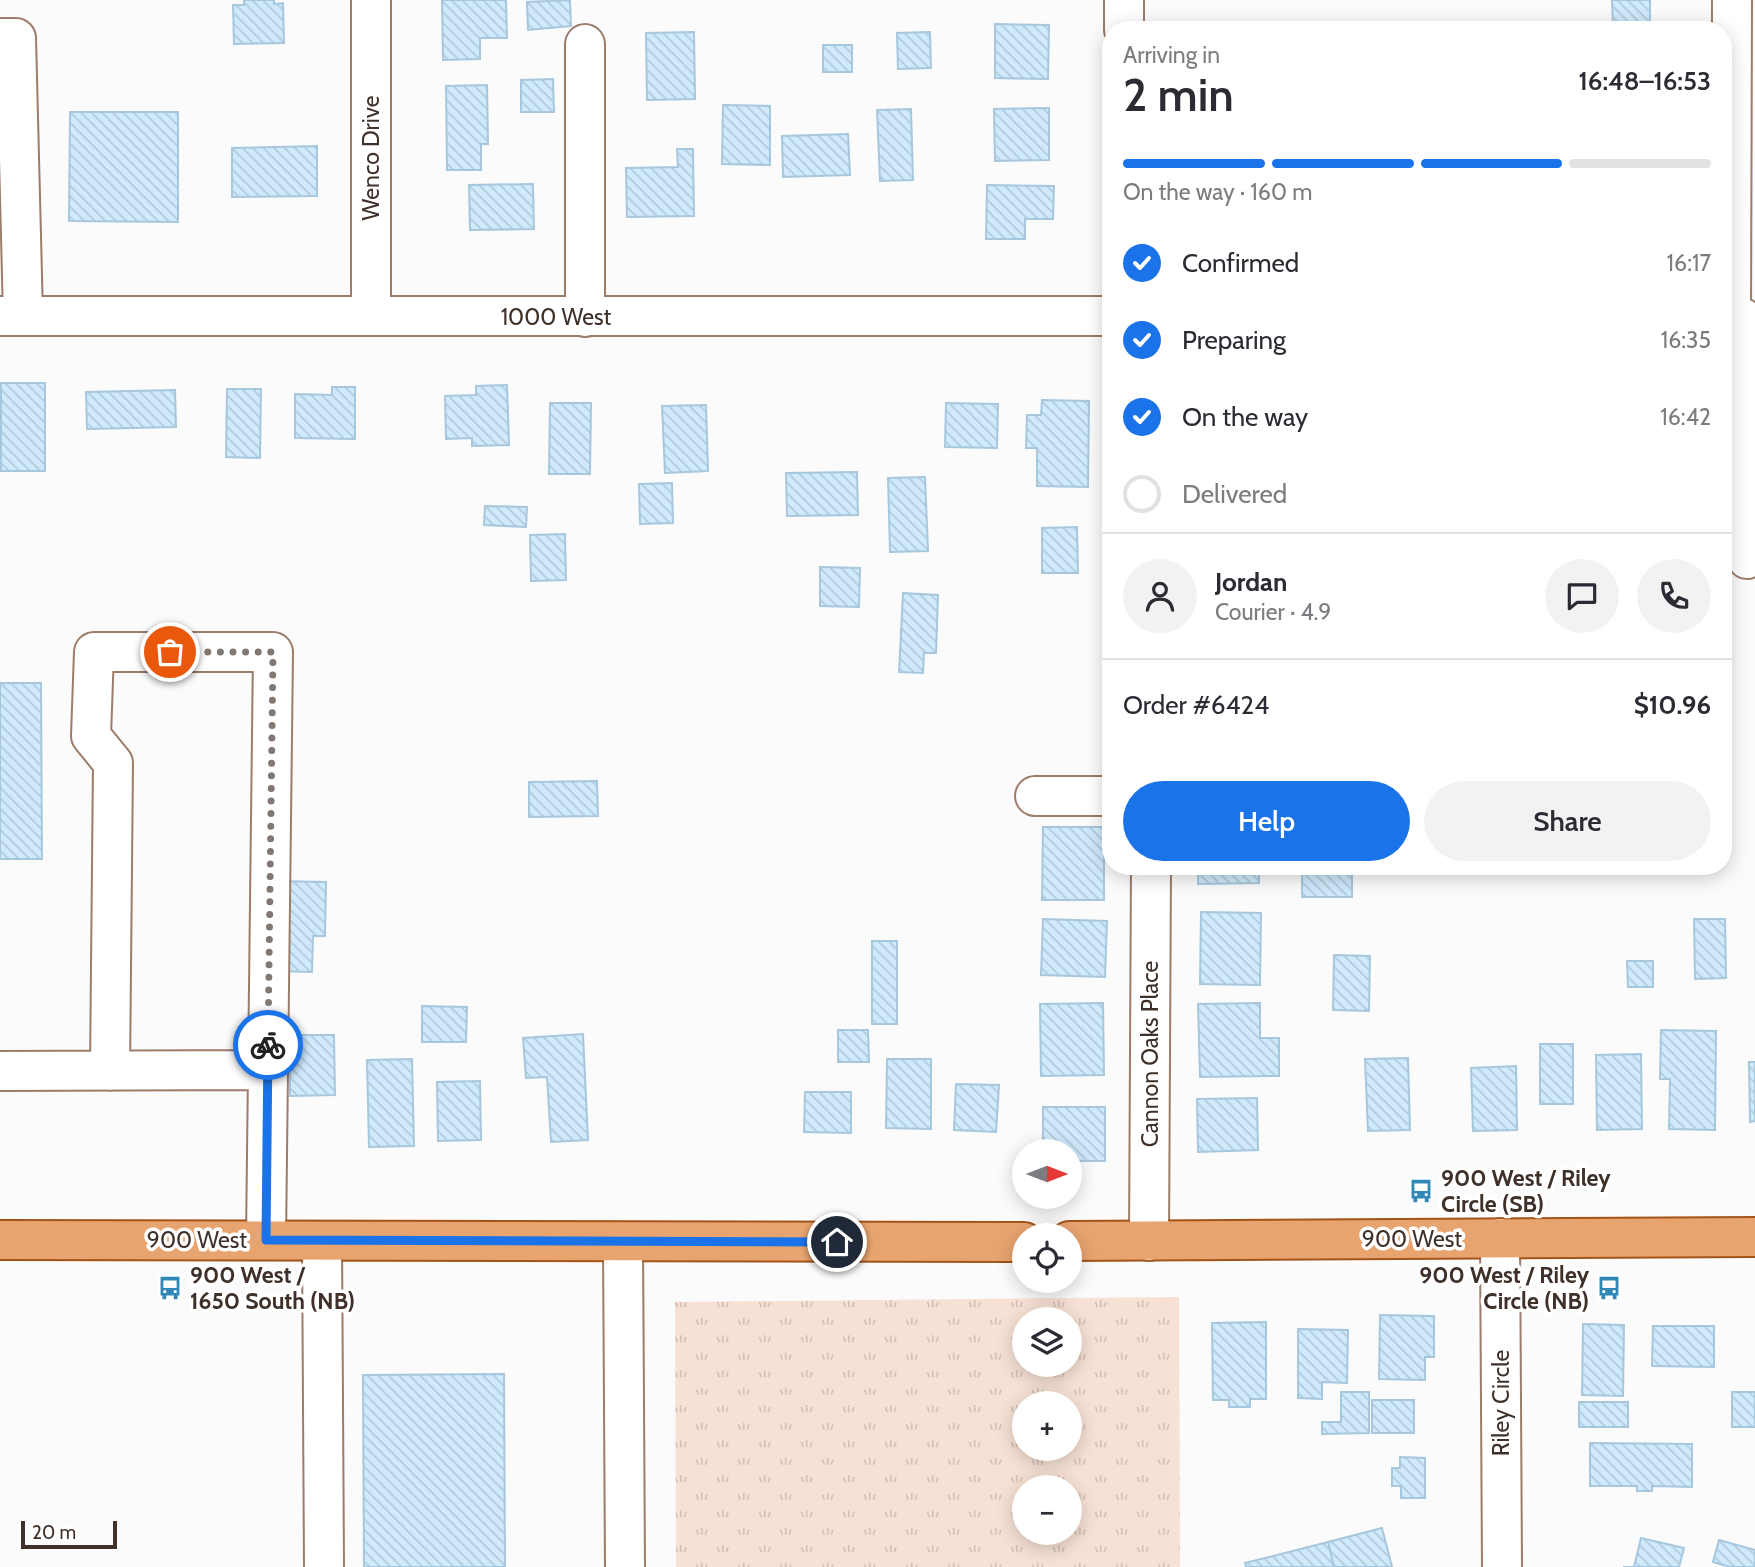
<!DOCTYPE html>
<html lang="en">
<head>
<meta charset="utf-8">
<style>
	:root { --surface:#fff; --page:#f2f2f3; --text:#2b2b33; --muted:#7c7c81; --line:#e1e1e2; --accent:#1a73e8 }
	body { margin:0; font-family:Cabin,sans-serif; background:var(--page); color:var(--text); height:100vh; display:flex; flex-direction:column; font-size:26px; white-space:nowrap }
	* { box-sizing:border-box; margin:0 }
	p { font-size:23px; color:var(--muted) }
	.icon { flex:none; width:38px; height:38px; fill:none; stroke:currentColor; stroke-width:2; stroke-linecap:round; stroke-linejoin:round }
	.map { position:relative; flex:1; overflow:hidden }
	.side { position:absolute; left:1102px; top:21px; width:630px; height:854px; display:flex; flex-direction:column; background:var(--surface); border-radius:28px; box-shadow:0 4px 18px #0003 }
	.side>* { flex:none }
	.needle { width:46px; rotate:90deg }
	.controls { position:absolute; left:1012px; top:1139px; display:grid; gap:14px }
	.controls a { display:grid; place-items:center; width:70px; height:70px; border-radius:50%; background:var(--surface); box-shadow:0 4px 18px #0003; font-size:35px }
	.scale { position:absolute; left:21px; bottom:18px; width:96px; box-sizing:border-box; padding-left:7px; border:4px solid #3f312a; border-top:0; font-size:19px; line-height:24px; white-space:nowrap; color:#3f312a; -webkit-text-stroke:5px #fff; paint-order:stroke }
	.pin { position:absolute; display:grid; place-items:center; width:60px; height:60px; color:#fff; margin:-30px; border:4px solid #fff; border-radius:50%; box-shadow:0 2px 7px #0007 }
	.courier { position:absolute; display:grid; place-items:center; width:70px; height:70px; margin:-35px; border:5px solid #1a73e8; border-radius:50%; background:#fff; color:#222; box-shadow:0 2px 9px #0007 }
	.summary em { font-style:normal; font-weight:600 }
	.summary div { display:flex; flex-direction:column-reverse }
	.summary { display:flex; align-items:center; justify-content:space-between; height:119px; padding:0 21px }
	h1 { font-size:46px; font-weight:600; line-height:52px }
	.bar { display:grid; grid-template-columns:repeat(4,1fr); gap:10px 7px; align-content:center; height:84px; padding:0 21px }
	.bar i { height:9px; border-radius:5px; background:var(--line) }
	.bar .active { background:var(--accent) }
	.bar p { grid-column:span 4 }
	.line { display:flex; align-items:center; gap:18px; padding:0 21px; border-top:2px solid var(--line) }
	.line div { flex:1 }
	.round { display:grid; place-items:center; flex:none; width:74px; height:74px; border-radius:37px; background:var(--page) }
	ol { padding:0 21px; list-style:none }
	li { display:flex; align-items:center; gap:21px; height:77px }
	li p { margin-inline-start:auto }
	li .icon { padding:7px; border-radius:50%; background:var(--accent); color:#fff; stroke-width:4 }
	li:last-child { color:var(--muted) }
	li i { width:38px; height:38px; border:4px solid var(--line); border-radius:50% }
	.button { display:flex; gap:14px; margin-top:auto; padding:14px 21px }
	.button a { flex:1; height:80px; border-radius:42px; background:var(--accent); color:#fff; font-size:28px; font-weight:600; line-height:80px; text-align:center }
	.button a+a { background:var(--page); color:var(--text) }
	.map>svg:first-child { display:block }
	.grass { fill:url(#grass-tufts); fill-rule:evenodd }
	.building { fill:url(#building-back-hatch); stroke:#a6c7dd; stroke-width:2 }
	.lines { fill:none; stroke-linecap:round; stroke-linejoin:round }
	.minor-casing { stroke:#9c7c6b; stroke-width:42 }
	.major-casing { stroke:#a35418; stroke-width:42 }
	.minor { stroke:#fff; stroke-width:38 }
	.major { stroke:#e8a46f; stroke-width:38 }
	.done { stroke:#817873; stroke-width:7; stroke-dasharray:0 12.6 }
	.route { stroke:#1a73e8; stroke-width:9 }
	.labels { text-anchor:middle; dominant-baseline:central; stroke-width:7; stroke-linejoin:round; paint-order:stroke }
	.street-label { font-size:23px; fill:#3f312a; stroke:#fff }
	.poi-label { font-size:23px; font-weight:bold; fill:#3f312a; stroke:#fff; text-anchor:start }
</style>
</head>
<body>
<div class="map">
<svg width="1755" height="1567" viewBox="0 0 1755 1567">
	<defs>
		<pattern id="grass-tufts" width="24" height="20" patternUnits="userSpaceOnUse" patternTransform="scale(1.75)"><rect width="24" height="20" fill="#f7e1d5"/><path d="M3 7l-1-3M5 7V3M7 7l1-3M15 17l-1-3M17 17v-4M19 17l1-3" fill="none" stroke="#d5c2b7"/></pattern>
		<pattern id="building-back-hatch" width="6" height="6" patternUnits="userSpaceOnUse" patternTransform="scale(1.75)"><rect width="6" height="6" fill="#cfeafc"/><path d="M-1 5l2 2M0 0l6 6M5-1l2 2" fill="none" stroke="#b3c9d8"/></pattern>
	</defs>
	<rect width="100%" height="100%" fill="#fbfbfb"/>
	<path class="grass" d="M 1179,1297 L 1180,1567 L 676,1567 L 675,1302 ZM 1024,1320 L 1069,1320 L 1069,1365 L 1024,1365 ZM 1024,1404 L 1069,1404 L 1069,1449 L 1024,1449 ZM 1024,1488 L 1069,1488 L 1069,1533 L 1024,1533 Z"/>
	<path class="building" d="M 244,0 L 274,0 L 274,4 L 283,3 L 284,43 L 234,44 L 233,5 L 244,5 Z
		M 442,0 L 506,0 L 507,38 L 480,38 L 480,59 L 443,60 Z
		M 570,0 L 571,26 L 528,30 L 527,2 Z
		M 1612,0 L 1650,0 L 1650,30 L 1613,30 Z
		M 995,24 L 1049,25 L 1048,79 L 995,78 Z
		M 694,32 L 695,99 L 647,100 L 646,33 Z
		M 930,32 L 931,68 L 898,69 L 897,33 Z
		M 823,45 L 852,45 L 852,72 L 823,72 Z
		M 553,79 L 554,112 L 521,112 L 521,80 Z
		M 487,85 L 488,144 L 481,144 L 481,170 L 447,170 L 446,86 Z
		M 723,105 L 770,106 L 770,165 L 722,164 Z
		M 1049,108 L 1049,160 L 995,161 L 994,109 Z
		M 911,109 L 913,180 L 880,181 L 877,110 Z
		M 70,112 L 178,112 L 178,222 L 69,221 Z
		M 848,134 L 850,175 L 783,177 L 782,136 Z
		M 317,146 L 317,196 L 232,197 L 232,148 Z
		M 677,149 L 693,149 L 694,216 L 627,217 L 626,168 L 678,167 Z
		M 533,184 L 534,229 L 470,230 L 469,185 Z
		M 987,185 L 1054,186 L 1053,219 L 1025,219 L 1025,239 L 986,239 Z
		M 1,383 L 45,383 L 45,471 L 1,471 Z
		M 507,385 L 509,445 L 472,446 L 472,438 L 446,439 L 445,396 L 476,395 L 476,386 Z
		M 332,387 L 355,387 L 355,439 L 295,438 L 295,394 L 332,395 Z
		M 227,389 L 261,389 L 260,458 L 226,457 Z
		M 175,390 L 176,427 L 87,429 L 86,392 Z
		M 1042,400 L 1089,401 L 1088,487 L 1037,486 L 1037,448 L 1026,448 L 1027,415 L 1041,415 Z
		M 550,403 L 591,403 L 590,474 L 549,474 Z
		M 946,403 L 998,404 L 997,448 L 945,447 Z
		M 706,405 L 708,471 L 665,473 L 662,406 Z
		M 857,472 L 858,515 L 787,516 L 786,473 Z
		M 925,477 L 928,551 L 890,552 L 888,478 Z
		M 672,483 L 673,523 L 640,524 L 639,484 Z
		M 1724,485 L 1737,486 L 1736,534 L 1726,534 L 1726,564 Z
		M 485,506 L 527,507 L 526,527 L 484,525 Z
		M 1077,527 L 1078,573 L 1042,573 L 1042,528 Z
		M 565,534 L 566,580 L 531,581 L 530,535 Z
		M 820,567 L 860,568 L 859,607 L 820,606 Z
		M 903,593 L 938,595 L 936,653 L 924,653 L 923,673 L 899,672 Z
		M 1107,637 L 1111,637 L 1111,737 L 1105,737 Z
		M 0,683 L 41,683 L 42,859 L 0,859 Z
		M 597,781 L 598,816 L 529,817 L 529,782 Z
		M 1043,827 L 1104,827 L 1104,900 L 1042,900 Z
		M 1198,866 L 1259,866 L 1259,883 L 1198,884 Z
		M 1302,866 L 1352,866 L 1352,897 L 1302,897 Z
		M 276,881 L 326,882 L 325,936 L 313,936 L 312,972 L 274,971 Z
		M 1201,912 L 1261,913 L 1260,985 L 1200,984 Z
		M 1043,919 L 1107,921 L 1105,977 L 1041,975 Z
		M 1694,919 L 1725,919 L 1726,978 L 1695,979 Z
		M 872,941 L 897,941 L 897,1024 L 872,1024 Z
		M 1334,955 L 1370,956 L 1369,1011 L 1333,1010 Z
		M 1627,961 L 1653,961 L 1653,987 L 1628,987 Z
		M 1103,1003 L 1104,1075 L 1041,1076 L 1040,1004 Z
		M 1260,1003 L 1260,1038 L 1279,1038 L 1279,1076 L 1200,1077 L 1198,1004 Z
		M 422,1006 L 467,1007 L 466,1042 L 422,1042 Z
		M 838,1030 L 868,1030 L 869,1062 L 838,1062 Z
		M 1661,1030 L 1716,1031 L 1715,1130 L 1669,1129 L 1670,1079 L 1660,1079 Z
		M 583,1034 L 588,1140 L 551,1142 L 547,1077 L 526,1078 L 523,1038 Z
		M 290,1035 L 334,1035 L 335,1095 L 290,1096 Z
		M 1540,1044 L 1573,1044 L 1573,1104 L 1540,1104 Z
		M 1641,1054 L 1642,1129 L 1597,1130 L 1596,1055 Z
		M 1408,1058 L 1410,1130 L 1368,1131 L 1365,1059 Z
		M 412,1059 L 414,1146 L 369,1147 L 367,1060 Z
		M 887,1059 L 931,1059 L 931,1129 L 886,1128 Z
		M 1749,1062 L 1755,1062 L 1755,1121 L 1750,1122 Z
		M 1516,1066 L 1517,1130 L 1473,1131 L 1471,1068 Z
		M 480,1081 L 481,1140 L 438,1141 L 437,1082 Z
		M 956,1084 L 999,1085 L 996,1132 L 954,1130 Z
		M 805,1092 L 851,1092 L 851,1133 L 804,1132 Z
		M 1257,1098 L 1258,1150 L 1198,1152 L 1197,1099 Z
		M 1043,1107 L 1105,1107 L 1105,1161 L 1069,1161 L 1069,1152 L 1043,1152 Z
		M 1380,1315 L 1434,1316 L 1434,1357 L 1425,1357 L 1425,1380 L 1379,1379 Z
		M 1266,1322 L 1266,1399 L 1250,1399 L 1250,1407 L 1229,1407 L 1229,1400 L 1213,1400 L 1212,1323 Z
		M 1583,1324 L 1624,1325 L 1623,1396 L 1582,1395 Z
		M 1653,1326 L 1714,1326 L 1714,1367 L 1652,1366 Z
		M 1298,1329 L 1348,1330 L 1347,1383 L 1322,1382 L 1322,1399 L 1298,1398 Z
		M 504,1374 L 505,1567 L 364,1567 L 363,1375 Z
		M 1341,1392 L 1369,1392 L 1369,1433 L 1322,1434 L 1322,1422 L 1341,1422 Z
		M 1732,1392 L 1755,1392 L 1755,1427 L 1732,1427 Z
		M 1372,1400 L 1414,1400 L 1414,1433 L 1372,1433 Z
		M 1579,1402 L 1628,1402 L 1628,1427 L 1579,1427 Z
		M 1590,1443 L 1692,1444 L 1692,1487 L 1652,1486 L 1652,1491 L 1637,1491 L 1637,1486 L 1590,1486 Z
		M 1400,1457 L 1425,1458 L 1425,1498 L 1401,1498 L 1401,1486 L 1392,1486 L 1392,1468 L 1400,1468 Z
		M 1382,1528 L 1392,1567 L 1334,1567 L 1328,1542 Z
		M 1641,1538 L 1684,1548 L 1679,1567 L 1623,1567 L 1634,1567 Z
		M 1719,1540 L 1755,1550 L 1755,1567 L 1730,1567 L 1713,1562 Z
		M 1328,1542 L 1334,1567 L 1246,1567 L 1245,1563 Z"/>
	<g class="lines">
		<g class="minor-casing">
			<path id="minor" d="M 371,0 L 371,316
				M 1124,30 L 1124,0
				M 0,38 L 16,38 L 23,316
				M 585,44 L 585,317
				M 0,316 L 1111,316
				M 1731,318 L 1732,0
				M 1743,318 L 1747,559
				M 1035,796 L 1111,796
				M 0,1071 L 268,1070 L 266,1240
				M 110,1071 L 113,763 L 91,736 L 94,652 L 273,652 L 268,1070
				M 1500,1238 L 1502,1567
				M 322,1241 L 324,1567
				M 1149,1241 L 1151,866
				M 623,1243 L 625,1567"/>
		</g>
		<g class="major-casing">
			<path id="major" d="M 0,1240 L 1024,1242
				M 1069,1241 L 1755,1237"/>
		</g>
		<use href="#minor" class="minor"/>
		<use href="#major" class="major"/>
	</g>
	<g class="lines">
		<path class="done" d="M 170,652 L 273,652 L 268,1045"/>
		<path class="route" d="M 268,1045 L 266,1240 L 837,1242"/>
	</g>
	<defs>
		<g id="bus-bare" transform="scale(1.89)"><path d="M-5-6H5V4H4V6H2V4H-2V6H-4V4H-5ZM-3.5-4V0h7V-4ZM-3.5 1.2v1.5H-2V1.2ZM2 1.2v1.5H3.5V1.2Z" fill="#3187b6" stroke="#fff" stroke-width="2.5" paint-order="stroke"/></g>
	</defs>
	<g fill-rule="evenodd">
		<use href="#bus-bare" x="1421" y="1191"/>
		<use href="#bus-bare" x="170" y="1288"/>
		<use href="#bus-bare" x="1609" y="1288"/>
	</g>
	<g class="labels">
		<g class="street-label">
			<text transform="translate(371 158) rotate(-90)">Wenco Drive</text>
			<text x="556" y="317">1000 West</text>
			<text transform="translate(1150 1054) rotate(-90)">Cannon Oaks Place</text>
			<text x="1412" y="1239">900 West</text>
			<text x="197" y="1240">900 West</text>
			<text transform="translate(1501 1403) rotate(-90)">Riley Circle</text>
		</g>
		<g class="poi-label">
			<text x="1441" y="1178">900 West / Riley<tspan x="1441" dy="26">Circle (SB)</tspan></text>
			<text x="190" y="1275">900 West /<tspan x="190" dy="26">1650 South (NB)</tspan></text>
			<text x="1589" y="1275" text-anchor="end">900 West / Riley<tspan x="1589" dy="26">Circle (NB)</tspan></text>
		</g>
	</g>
</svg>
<div class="controls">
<a><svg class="needle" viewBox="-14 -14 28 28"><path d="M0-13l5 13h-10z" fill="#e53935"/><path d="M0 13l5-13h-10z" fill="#7c7c81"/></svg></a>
<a><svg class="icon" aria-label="locate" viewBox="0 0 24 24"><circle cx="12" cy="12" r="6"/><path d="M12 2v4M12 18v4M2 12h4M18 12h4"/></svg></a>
<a><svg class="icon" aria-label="layers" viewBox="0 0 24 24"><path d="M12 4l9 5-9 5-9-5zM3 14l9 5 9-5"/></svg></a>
<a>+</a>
<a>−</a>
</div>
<div class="scale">20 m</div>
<div class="pin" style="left:170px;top:652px;background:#ea580c"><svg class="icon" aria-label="bag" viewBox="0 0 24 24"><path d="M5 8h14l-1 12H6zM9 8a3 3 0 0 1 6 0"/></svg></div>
<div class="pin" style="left:837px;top:1242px;background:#1f2937"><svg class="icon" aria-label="home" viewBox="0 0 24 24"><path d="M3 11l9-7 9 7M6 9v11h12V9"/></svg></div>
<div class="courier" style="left:268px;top:1045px"><svg class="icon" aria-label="bike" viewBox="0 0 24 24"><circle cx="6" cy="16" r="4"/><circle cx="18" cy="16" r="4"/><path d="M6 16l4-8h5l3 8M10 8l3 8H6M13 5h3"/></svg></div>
<section class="side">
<div class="summary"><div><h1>2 min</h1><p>Arriving in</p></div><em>16:48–16:53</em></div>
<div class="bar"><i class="active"></i><i class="active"></i><i class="active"></i><i></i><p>On the way · 160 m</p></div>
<ol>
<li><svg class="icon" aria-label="check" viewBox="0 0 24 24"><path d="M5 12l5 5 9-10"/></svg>Confirmed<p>16:17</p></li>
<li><svg class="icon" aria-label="check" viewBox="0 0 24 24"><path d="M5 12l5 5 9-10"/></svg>Preparing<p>16:35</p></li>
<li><svg class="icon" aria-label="check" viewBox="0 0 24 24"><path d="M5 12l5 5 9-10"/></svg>On the way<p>16:42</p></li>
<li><i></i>Delivered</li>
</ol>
<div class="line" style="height:126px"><a class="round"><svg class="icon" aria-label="person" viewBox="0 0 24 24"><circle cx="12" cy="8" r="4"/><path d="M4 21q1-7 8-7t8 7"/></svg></a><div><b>Jordan</b><p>Courier · 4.9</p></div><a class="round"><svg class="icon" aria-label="chat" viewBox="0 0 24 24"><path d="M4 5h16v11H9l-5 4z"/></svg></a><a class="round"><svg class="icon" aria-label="phone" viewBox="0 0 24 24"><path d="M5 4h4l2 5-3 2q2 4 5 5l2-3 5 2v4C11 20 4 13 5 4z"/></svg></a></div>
<div class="line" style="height:91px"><div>Order #6424</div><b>$10.96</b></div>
<div class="button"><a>Help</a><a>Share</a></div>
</section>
</div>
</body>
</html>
